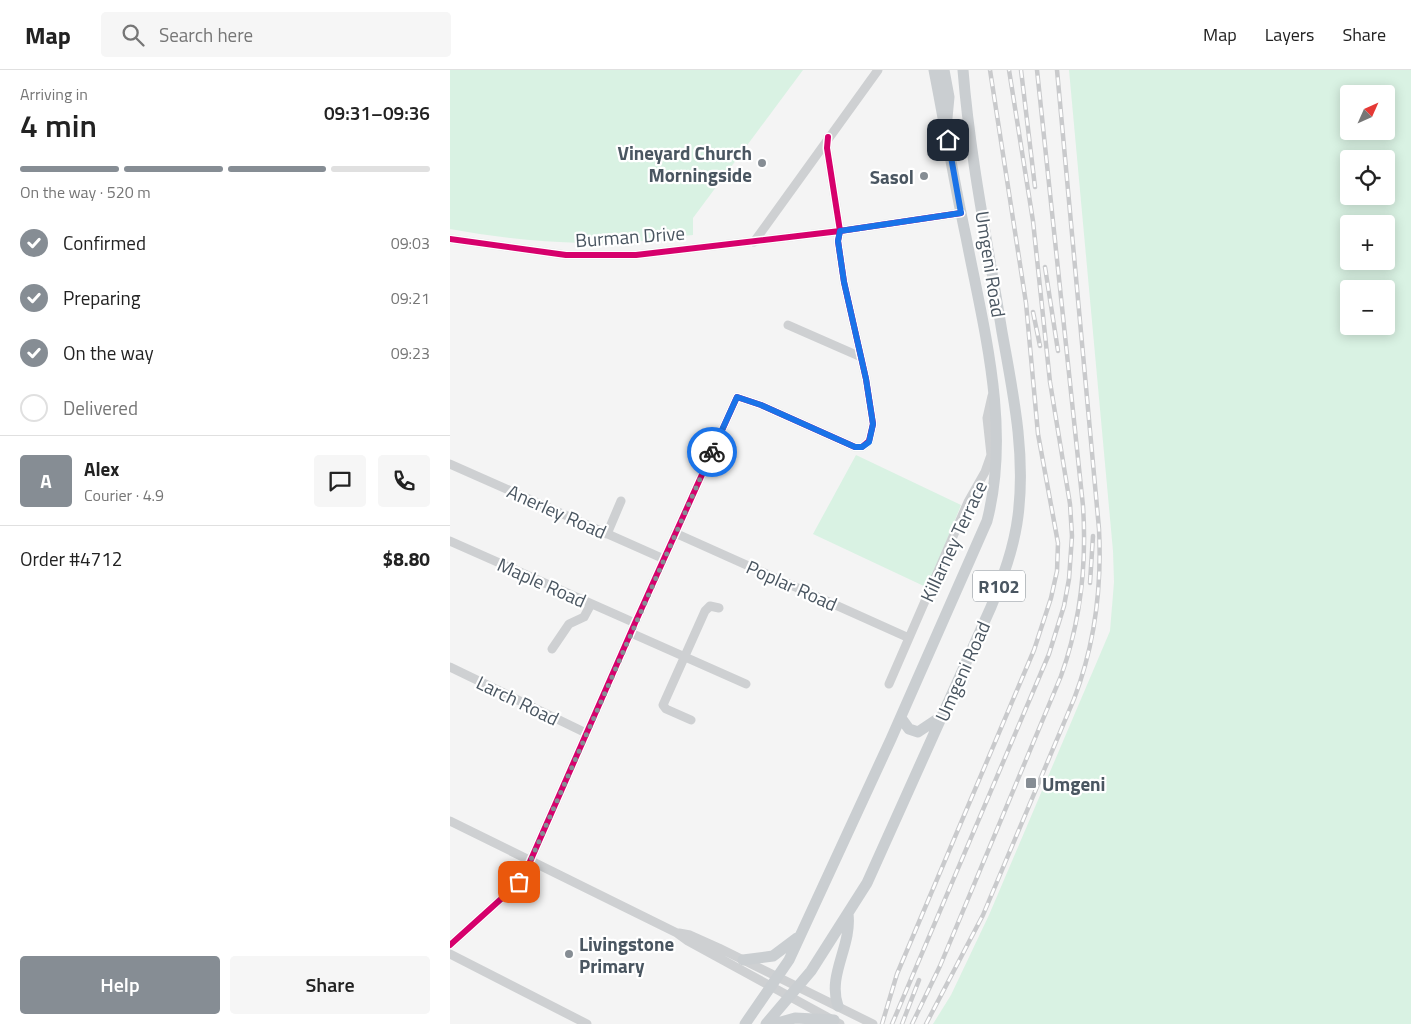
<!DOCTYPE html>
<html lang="en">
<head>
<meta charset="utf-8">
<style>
	:root { --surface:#fff; --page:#f6f6f6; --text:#222; --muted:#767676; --line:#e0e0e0; --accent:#868d94 }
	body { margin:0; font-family:"Titillium Web",sans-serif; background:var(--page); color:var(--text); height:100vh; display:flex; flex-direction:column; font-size:19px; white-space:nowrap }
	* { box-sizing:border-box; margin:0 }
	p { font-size:16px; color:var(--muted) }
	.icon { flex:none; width:28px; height:28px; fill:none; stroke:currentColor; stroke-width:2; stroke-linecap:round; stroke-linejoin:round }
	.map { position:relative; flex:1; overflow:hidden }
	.panel { display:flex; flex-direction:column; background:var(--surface); width:450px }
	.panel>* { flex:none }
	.needle { width:32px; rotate:45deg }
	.tools { position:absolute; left:890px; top:15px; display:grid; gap:10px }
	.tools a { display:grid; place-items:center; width:55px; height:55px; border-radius:5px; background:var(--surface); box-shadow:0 2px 12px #0003; font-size:25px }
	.pin { position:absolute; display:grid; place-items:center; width:42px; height:42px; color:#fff; margin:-21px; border-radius:10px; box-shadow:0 2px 8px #0006 }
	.courier { position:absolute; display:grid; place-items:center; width:50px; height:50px; margin:-25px; border:4px solid #1a73e8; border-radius:50%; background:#fff; color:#222; box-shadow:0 1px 6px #0007 }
	.summary em { font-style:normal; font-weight:600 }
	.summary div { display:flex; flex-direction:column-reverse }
	.summary { display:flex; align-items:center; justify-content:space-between; height:85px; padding:0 20px }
	h1 { font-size:32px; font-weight:600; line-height:38px }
	.bar { display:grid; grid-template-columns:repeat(4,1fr); gap:8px 5px; align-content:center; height:60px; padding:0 20px }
	.bar i { height:6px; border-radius:4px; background:var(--line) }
	.bar .active { background:var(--accent) }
	.bar p { grid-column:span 4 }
	.line { display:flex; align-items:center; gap:12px; padding:0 20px; border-top:1px solid var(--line) }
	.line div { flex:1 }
	.round { display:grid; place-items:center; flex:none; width:52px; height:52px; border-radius:5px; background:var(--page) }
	ol { padding:0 20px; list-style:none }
	li { display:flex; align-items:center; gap:15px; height:55px }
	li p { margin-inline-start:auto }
	li .icon { padding:5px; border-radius:50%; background:var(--accent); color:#fff; stroke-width:4 }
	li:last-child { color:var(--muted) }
	li i { width:28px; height:28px; border:2px solid var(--line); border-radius:50% }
	.primary-button { display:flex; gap:10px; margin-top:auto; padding:10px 20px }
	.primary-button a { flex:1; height:58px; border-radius:5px; background:var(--accent); color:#fff; font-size:20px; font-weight:600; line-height:58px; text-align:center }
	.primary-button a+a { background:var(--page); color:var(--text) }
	header { display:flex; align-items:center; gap:30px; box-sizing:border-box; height:70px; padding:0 25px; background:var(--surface); border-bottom:1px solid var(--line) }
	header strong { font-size:24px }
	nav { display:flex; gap:28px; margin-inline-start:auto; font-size:18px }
	.search { width:350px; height:45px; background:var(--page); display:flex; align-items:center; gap:12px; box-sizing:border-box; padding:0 18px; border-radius:5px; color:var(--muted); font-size:19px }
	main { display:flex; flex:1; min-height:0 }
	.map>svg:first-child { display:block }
	.green { fill:#d9f2e3; fill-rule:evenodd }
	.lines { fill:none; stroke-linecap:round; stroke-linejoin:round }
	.minor { stroke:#ced0d2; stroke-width:9 }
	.major { stroke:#caced1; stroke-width:11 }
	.rail-casing { stroke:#c9cacc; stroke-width:4.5 }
	.rail { stroke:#fff; stroke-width:2.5; stroke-dasharray:8; stroke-linecap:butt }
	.cycleway-casing { stroke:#fff; stroke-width:9 }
	.cycleway { stroke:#d6006c; stroke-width:6 }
	.done { stroke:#868d94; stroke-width:5; stroke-dasharray:0 9 }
	.route { stroke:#1a73e8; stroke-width:6 }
	.poi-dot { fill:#868d94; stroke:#fff; stroke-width:2 }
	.labels { text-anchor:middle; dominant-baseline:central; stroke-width:4.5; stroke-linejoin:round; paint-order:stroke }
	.shield { fill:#fff; stroke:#808990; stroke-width:1 }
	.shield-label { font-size:18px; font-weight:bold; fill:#4a5661 }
	.poi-label { font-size:19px; font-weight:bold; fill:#4a5661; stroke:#fff; text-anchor:end }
	.street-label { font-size:19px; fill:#4a5661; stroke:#fff }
</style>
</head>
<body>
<header>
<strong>Map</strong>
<div class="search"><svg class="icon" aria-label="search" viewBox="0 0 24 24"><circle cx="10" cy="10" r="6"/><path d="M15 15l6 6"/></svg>Search here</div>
<nav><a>Map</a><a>Layers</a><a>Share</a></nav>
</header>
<main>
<section class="panel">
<div class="summary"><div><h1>4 min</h1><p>Arriving in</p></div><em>09:31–09:36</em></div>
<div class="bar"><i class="active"></i><i class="active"></i><i class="active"></i><i></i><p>On the way · 520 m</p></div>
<ol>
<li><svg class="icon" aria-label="check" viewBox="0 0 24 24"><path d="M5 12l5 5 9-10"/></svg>Confirmed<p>09:03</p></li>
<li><svg class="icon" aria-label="check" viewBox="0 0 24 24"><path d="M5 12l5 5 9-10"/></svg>Preparing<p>09:21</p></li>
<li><svg class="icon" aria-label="check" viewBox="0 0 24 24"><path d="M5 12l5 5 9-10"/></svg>On the way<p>09:23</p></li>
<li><i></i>Delivered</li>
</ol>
<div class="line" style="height:90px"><b class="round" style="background:var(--accent);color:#fff">A</b><div><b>Alex</b><p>Courier · 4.9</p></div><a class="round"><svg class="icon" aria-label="chat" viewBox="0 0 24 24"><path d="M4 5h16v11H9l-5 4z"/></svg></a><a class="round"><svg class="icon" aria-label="phone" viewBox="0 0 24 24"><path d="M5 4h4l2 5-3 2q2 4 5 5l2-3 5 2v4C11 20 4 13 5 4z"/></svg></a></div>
<div class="line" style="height:65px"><div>Order #4712</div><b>$8.80</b></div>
<div class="primary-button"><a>Help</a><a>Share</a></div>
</section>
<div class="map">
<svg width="961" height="954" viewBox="0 0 961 954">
	<rect width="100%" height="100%" fill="#f4f4f4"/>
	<path class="green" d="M 0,0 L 353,0 L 243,148 L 243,165 C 206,169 169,175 133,173 C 89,172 43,167 0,159 Z
		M 619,0 L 961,0 L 961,954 L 483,954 L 501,925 L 539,845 L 660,561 L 664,512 L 663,481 ZM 899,24 L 936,24 L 936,61 L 899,61 ZM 899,89 L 936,89 L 936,126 L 899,126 ZM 899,154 L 936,154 L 936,191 L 899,191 ZM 899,219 L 936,219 L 936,256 L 899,256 Z
		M 406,385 L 511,435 L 478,518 L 363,464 Z"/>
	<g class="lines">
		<path class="minor" d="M 0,169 L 116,185 L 186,185 L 390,161 L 511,143
			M 304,172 L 428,0
			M 338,255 L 411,287
			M 0,394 L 214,489
			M 225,463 L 459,568
			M 157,464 L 171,431
			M 0,471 L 185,553
			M 181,563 L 296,614
			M 102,579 L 119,554 L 134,547 L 141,534
			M 0,597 L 136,663
			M 439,614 L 518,432 L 535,402 L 541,385 L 537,348 L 542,326
			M 241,650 L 216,639 L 213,635 L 255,541 L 260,536 L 269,538
			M 0,751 L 227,863 L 238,871 L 390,954
			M 229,863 L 240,865 L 269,878 L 423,954
			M 0,875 L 61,820 L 75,803 L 185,553 L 287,327 L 311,335 L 405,377 L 412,377 L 419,371 L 423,354 L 416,309 L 394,212 L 388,171 L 390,161 L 377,78 L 378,67
			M 0,884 L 137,954"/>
		<path class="major" d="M 494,0 L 499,27 L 497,48
			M 451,648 L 459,659 L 468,662 L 489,648
			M 293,890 L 323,886 L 347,868
			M 388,936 C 377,905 402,876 398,844
			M 295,954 L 339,890 L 441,669 L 537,451 C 561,358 534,260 516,167 C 504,112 495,56 484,0
			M 316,954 L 361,901 L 417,813 L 541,537 C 553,507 564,478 568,446 C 576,384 563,323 552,262 C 538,175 520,88 513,0
			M 324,954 L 345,948 L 384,950"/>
		<g class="rail-casing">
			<path id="rail" d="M 571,0 L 585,117
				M 595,197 L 608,281
				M 583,242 L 590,276
				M 640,513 L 643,466
				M 432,954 L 447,904 L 584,580 L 601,528 L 607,501 L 608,473 L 588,364 L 576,233 L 540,0
				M 442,954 L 599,584 L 614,536 L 619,509 L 622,466 L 620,434 L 600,312 L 583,151 L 559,0
				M 452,954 L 469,910
				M 462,954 L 490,896 L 611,606 C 631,550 637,496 633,436 L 587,0
				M 476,954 L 533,845 L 624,629 C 645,574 652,518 649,459 L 607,0"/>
		</g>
		<use href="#rail" class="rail"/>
		<g class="cycleway-casing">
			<path id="cycleway" d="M 0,169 L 116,185 L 186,185 L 390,161 L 511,143
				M 0,875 L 61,820 L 75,803 L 185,553 L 287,327 L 311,335 L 405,377 L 412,377 L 419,371 L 423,354 L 416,309 L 394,212 L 388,171 L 390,161 L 377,78 L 378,67"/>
		</g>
		<use href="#cycleway" class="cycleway"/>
	</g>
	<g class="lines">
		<path class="done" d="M 69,812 L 75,803 L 262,382"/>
		<path class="route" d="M 262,382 L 287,327 L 311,335 L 405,377 L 412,377 L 419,372 L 423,354 L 416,309 L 394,212 L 388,171 L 390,161 L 511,143 L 498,70"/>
	</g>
	<g class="poi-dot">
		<circle cx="312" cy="93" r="5"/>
		<circle cx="474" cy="106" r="5"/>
		<rect x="575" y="707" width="12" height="12" rx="2.5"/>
		<circle cx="119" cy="884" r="5"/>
	</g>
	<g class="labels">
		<rect class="shield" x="523" y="500.5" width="52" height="31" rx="4"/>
		<g class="shield-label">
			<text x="549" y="516">R102</text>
		</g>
		<g class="poi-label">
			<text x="302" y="82">Vineyard Church<tspan x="302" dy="22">Morningside</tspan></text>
			<text x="464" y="106">Sasol</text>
			<text x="592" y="713" text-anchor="start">Umgeni</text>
			<text x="129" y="873" text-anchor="start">Livingstone<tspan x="129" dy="22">Primary</tspan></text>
		</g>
		<g class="street-label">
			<text transform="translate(180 166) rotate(-4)">Burman Drive</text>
			<text transform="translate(541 194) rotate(81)">Umgeni Road</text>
			<text transform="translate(107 441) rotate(24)">Anerley Road</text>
			<text transform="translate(503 471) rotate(-65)">Killarney Terrace</text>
			<text transform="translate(92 512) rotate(24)">Maple Road</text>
			<text transform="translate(342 515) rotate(24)">Poplar Road</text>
			<text transform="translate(512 601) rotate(-66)">Umgeni Road</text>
			<text transform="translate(68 630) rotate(26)">Larch Road</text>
		</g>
	</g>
</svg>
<div class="tools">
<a><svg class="needle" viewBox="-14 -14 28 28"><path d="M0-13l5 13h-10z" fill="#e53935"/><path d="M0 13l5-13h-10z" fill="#767676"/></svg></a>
<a><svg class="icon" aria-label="locate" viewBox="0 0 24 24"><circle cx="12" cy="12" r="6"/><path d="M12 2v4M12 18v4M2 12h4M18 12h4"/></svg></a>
<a>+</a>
<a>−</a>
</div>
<div class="pin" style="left:69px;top:812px;background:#ea580c"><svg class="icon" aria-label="bag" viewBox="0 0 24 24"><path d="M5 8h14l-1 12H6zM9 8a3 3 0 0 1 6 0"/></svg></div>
<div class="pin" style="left:498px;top:70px;background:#1f2937"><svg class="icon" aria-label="home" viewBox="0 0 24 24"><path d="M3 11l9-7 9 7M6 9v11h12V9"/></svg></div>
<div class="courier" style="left:262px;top:382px"><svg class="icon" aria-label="bike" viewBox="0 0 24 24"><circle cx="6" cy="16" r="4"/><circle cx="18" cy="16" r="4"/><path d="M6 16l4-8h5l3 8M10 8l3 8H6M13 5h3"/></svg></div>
</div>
</main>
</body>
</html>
